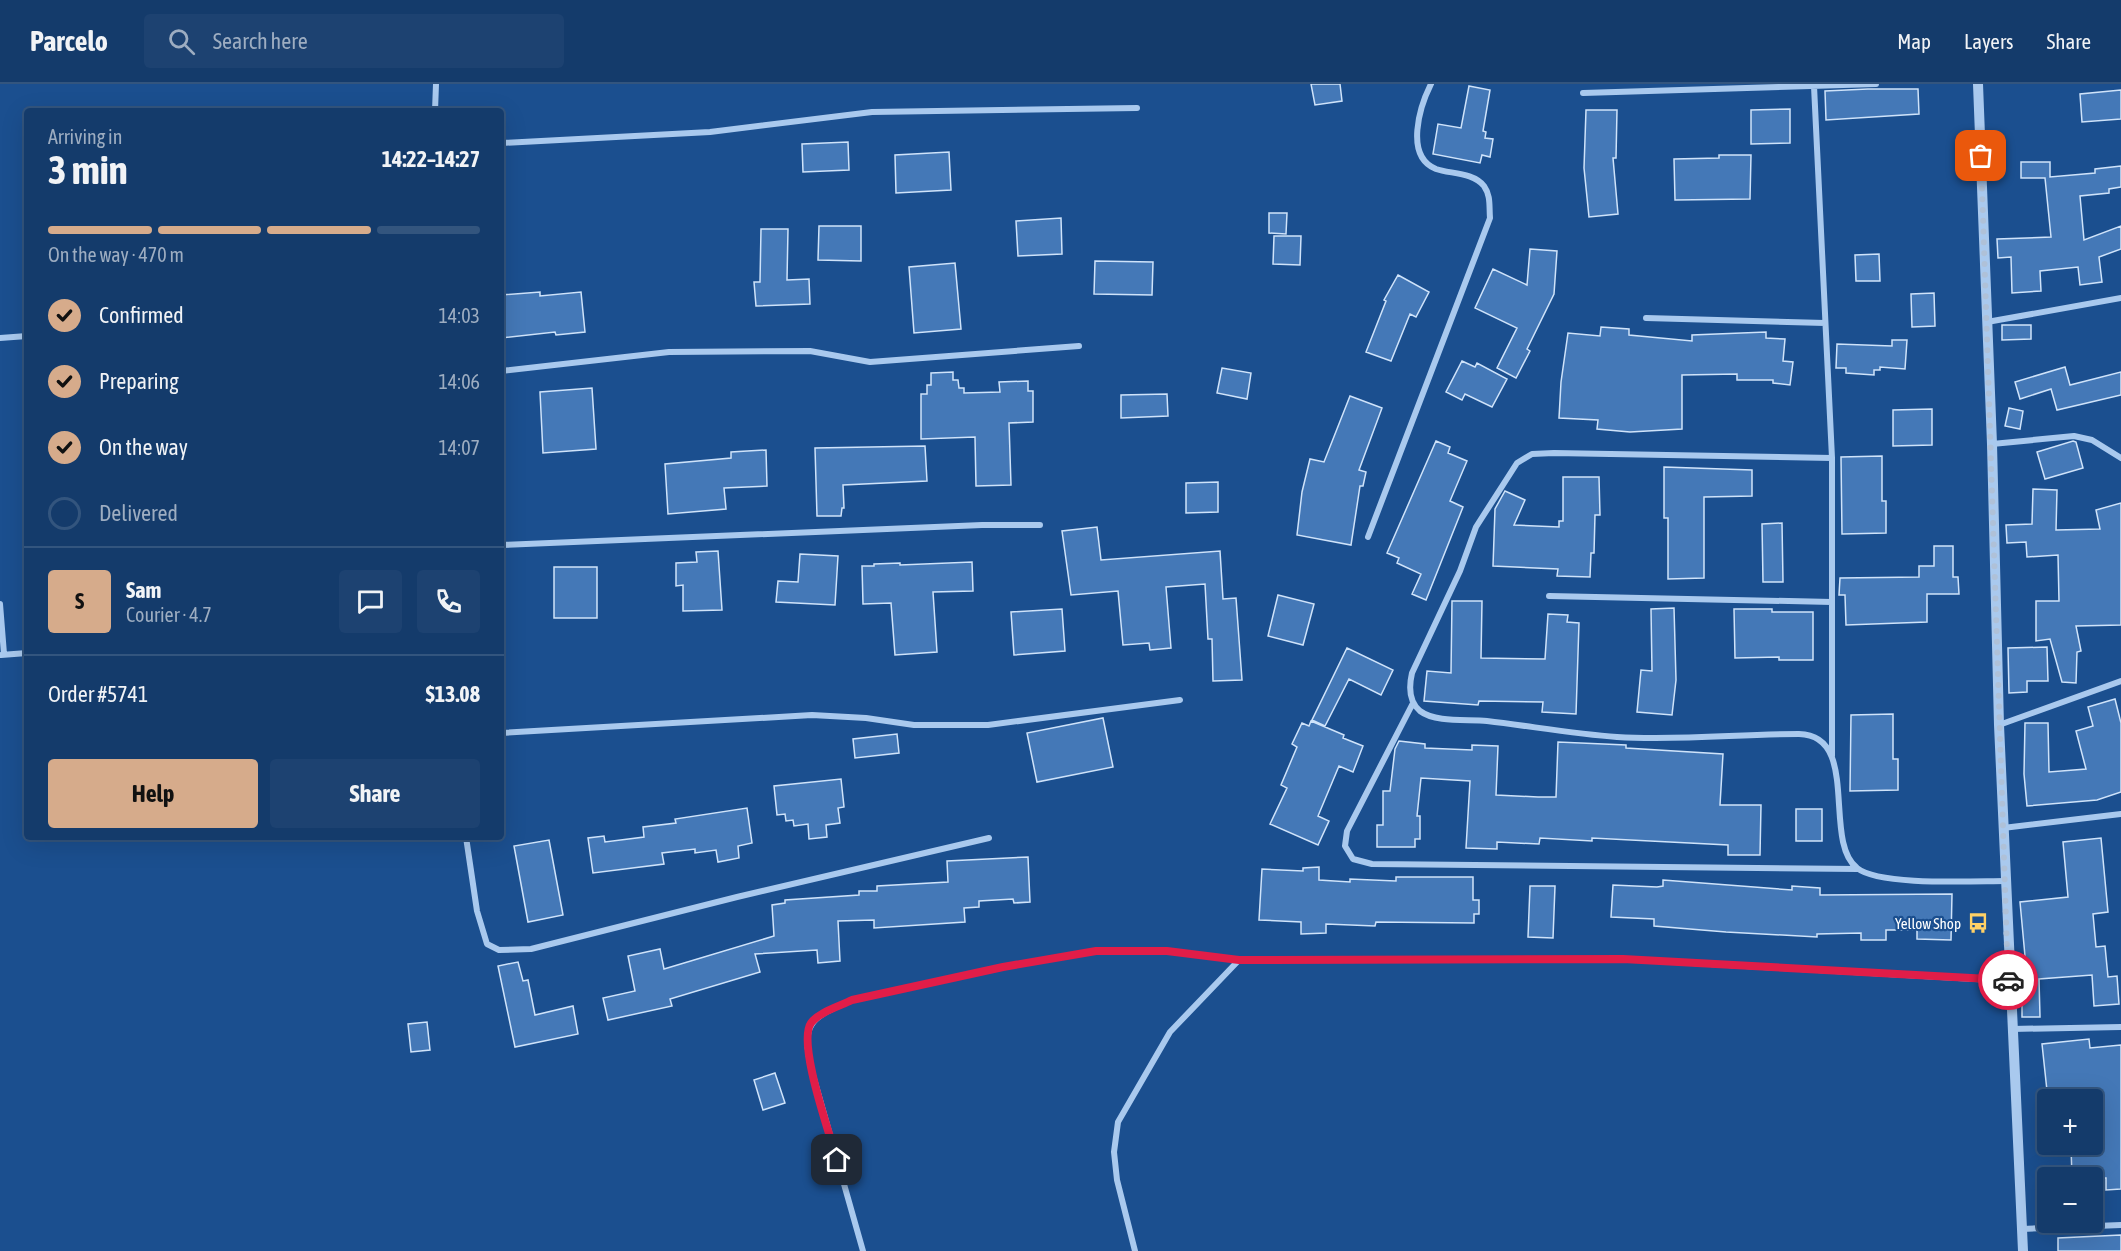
<!DOCTYPE html>
<html lang="en">
<head>
<meta charset="utf-8">
<style>
	:root { --surface:#143b6b; --page:#1d4271; --text:#f1f3f6; --muted:#9dadc1; --line:#33557e; --accent:#d6ab8b }
	body { margin:0; font-family:"Asap Condensed",sans-serif; background:var(--page); color:var(--text); height:100vh; display:flex; flex-direction:column; font-size:22px; white-space:nowrap }
	* { box-sizing:border-box; margin:0 }
	p { font-size:20px; color:var(--muted) }
	.icon { flex:none; width:33px; height:33px; fill:none; stroke:currentColor; stroke-width:2; stroke-linecap:round; stroke-linejoin:round }
	.map { position:relative; flex:1; overflow:hidden }
	.side { position:absolute; left:24px; top:24px; width:480px; height:732px; display:flex; flex-direction:column; background:var(--surface); border-radius:6px; box-shadow:0 6px 24px #0002,0 0 0 2px var(--line) }
	.side>* { flex:none }
	.fabs { position:absolute; left:2037px; top:1005px; display:grid; gap:12px }
	.fabs a { display:grid; place-items:center; width:66px; height:66px; border-radius:6px; background:var(--surface); box-shadow:0 6px 24px #0002,0 0 0 2px var(--line); font-size:30px }
	.pin { position:absolute; display:grid; place-items:center; width:51px; height:51px; color:#fff; margin:-26px; border-radius:12px; box-shadow:0 3px 9px #0006 }
	.courier { position:absolute; display:grid; place-items:center; width:60px; height:60px; margin:-30px; border:4px solid #e11d48; border-radius:50%; background:#fff; color:#222; box-shadow:0 2px 8px #0007 }
	.overview em { font-style:normal; font-weight:700 }
	.overview div { display:flex; flex-direction:column-reverse }
	.overview { display:flex; align-items:center; justify-content:space-between; height:102px; padding:0 24px }
	h1 { font-size:39px; font-weight:700; line-height:45px }
	.bar { display:grid; grid-template-columns:repeat(4,1fr); gap:9px 6px; align-content:center; height:72px; padding:0 24px }
	.bar i { height:8px; border-radius:4px; background:var(--line) }
	.bar .on { background:var(--accent) }
	.bar p { grid-column:span 4 }
	.line { display:flex; align-items:center; gap:15px; padding:0 24px; border-top:2px solid var(--line) }
	.line div { flex:1 }
	.round { display:grid; place-items:center; flex:none; width:63px; height:63px; border-radius:6px; background:var(--page) }
	ol { padding:0 24px; list-style:none }
	li { display:flex; align-items:center; gap:18px; height:66px }
	li p { margin-inline-start:auto }
	li .icon { padding:6px; border-radius:50%; background:var(--accent); color:#111; stroke-width:4 }
	li:last-child { color:var(--muted) }
	li i { width:33px; height:33px; border:3px solid var(--line); border-radius:50% }
	.cta { display:flex; gap:12px; margin-top:auto; padding:12px 24px }
	.cta a { flex:1; height:69px; border-radius:6px; background:var(--accent); color:#111; font-size:24px; font-weight:700; line-height:69px; text-align:center }
	.cta a+a { background:var(--page); color:var(--text) }
	header { display:flex; align-items:center; gap:36px; box-sizing:border-box; height:84px; padding:0 30px; background:var(--surface); border-bottom:2px solid var(--line) }
	header strong { font-size:28px }
	nav { display:flex; gap:33px; margin-inline-start:auto; font-size:21px }
	.search { width:420px; height:54px; background:var(--page); display:flex; align-items:center; gap:15px; box-sizing:border-box; padding:0 21px; border-radius:6px; color:var(--muted); font-size:22px }
	.map>svg:first-child { display:block }
	.building { fill:#4478b7; stroke:#cfe3fa; stroke-width:1.5 }
	.lines { fill:none; stroke-linecap:round; stroke-linejoin:round }
	.minor { stroke:#a9c9ee; stroke-width:6 }
	.tertiary { stroke:#a9c9ee; stroke-width:10 }
	.done { stroke:#afc1d8; stroke-width:6; stroke-dasharray:0 10.8 }
	.route { stroke:#e11d48; stroke-width:8 }
	.labels { text-anchor:middle; dominant-baseline:central; stroke-width:4.5; stroke-linejoin:round; paint-order:stroke }
	.poi-label { font-size:15px; fill:#fff; stroke:#1b4f8f; text-anchor:end }
</style>
</head>
<body>
<header>
<strong>Parcelo</strong>
<div class="search"><svg class="icon" aria-label="search" viewBox="0 0 24 24"><circle cx="10" cy="10" r="6"/><path d="M15 15l6 6"/></svg>Search here</div>
<nav><a>Map</a><a>Layers</a><a>Share</a></nav>
</header>
<div class="map">
<svg width="2121" height="1167" viewBox="0 0 2121 1167">
	<rect width="100%" height="100%" fill="#1b4f8f"/>
	<path class="building" d="M 1311,0 L 1340,0 L 1342,17 L 1315,21 Z
		M 1469,2 L 1490,6 L 1483,47 L 1486,48 L 1485,54 L 1493,55 L 1490,73 L 1482,71 L 1480,79 L 1433,70 L 1438,40 L 1461,44 Z
		M 1868,5 L 1918,5 L 1919,30 L 1826,36 L 1825,7 Z
		M 2121,6 L 2121,35 L 2082,38 L 2080,10 Z
		M 1790,25 L 1790,59 L 1751,60 L 1751,26 Z
		M 1586,26 L 1617,26 L 1616,74 L 1613,74 L 1618,130 L 1589,133 L 1584,84 Z
		M 848,58 L 849,86 L 803,88 L 802,60 Z
		M 949,68 L 951,106 L 896,109 L 895,71 Z
		M 1719,71 L 1751,71 L 1750,115 L 1675,116 L 1674,75 L 1719,74 Z
		M 2021,78 L 2050,78 L 2050,93 L 2095,89 L 2095,85 L 2121,82 L 2121,103 L 2109,105 L 2109,109 L 2080,112 L 2084,156 L 2121,142 L 2121,165 L 2099,173 L 2102,198 L 2080,201 L 2078,183 L 2040,187 L 2041,207 L 2012,209 L 2011,173 L 1998,174 L 1997,155 L 2051,153 L 2045,94 L 2021,94 Z
		M 1269,129 L 1287,129 L 1286,150 L 1269,149 Z
		M 1061,134 L 1062,170 L 1018,172 L 1016,137 Z
		M 819,142 L 861,142 L 861,177 L 818,176 Z
		M 761,145 L 788,145 L 787,196 L 809,195 L 810,220 L 756,222 L 754,198 L 760,198 Z
		M 1274,152 L 1301,152 L 1300,181 L 1273,180 Z
		M 1530,165 L 1557,167 L 1554,210 L 1527,265 L 1530,267 L 1516,294 L 1497,284 L 1517,244 L 1475,224 L 1493,185 L 1527,201 Z
		M 1879,170 L 1880,197 L 1856,197 L 1855,171 Z
		M 1095,177 L 1153,178 L 1152,211 L 1094,210 Z
		M 955,179 L 961,245 L 914,249 L 909,183 Z
		M 1398,191 L 1429,208 L 1416,233 L 1410,230 L 1391,277 L 1366,268 L 1386,217 L 1384,216 Z
		M 540,208 L 540,212 L 581,208 L 585,248 L 556,251 L 555,248 L 501,254 L 501,211 Z
		M 1934,209 L 1935,242 L 1912,243 L 1911,210 Z
		M 2002,241 L 2031,241 L 2031,255 L 2002,256 Z
		M 1601,243 L 1629,245 L 1629,251 L 1692,257 L 1692,251 L 1766,248 L 1766,254 L 1785,255 L 1783,277 L 1793,278 L 1790,301 L 1773,299 L 1773,296 L 1737,296 L 1737,290 L 1682,291 L 1682,345 L 1630,348 L 1597,345 L 1598,336 L 1559,334 L 1561,298 L 1568,249 L 1600,252 Z
		M 1892,256 L 1907,256 L 1905,285 L 1880,283 L 1880,286 L 1874,286 L 1874,291 L 1846,289 L 1846,284 L 1836,284 L 1837,260 L 1892,262 Z
		M 1462,277 L 1475,283 L 1477,279 L 1507,295 L 1492,323 L 1465,310 L 1462,316 L 1446,308 Z
		M 2065,283 L 2070,301 L 2121,288 L 2121,311 L 2057,326 L 2051,305 L 2020,315 L 2015,298 Z
		M 1222,284 L 1251,289 L 1247,315 L 1217,309 Z
		M 953,288 L 953,296 L 958,296 L 959,304 L 964,304 L 964,309 L 1000,308 L 999,298 L 1028,297 L 1028,307 L 1033,307 L 1033,338 L 1009,339 L 1011,401 L 976,402 L 975,353 L 921,355 L 921,310 L 927,310 L 927,301 L 931,301 L 931,289 Z
		M 592,304 L 596,365 L 543,369 L 540,308 Z
		M 1167,310 L 1168,332 L 1121,334 L 1121,311 Z
		M 1350,312 L 1382,324 L 1359,386 L 1366,388 L 1363,402 L 1360,402 L 1351,461 L 1297,451 L 1302,408 L 1310,375 L 1324,378 Z
		M 2009,324 L 2023,327 L 2020,345 L 2005,342 Z
		M 1932,325 L 1932,361 L 1893,362 L 1893,326 Z
		M 1436,357 L 1450,363 L 1448,369 L 1467,377 L 1450,417 L 1463,423 L 1426,516 L 1412,510 L 1421,490 L 1397,479 L 1399,474 L 1387,469 Z
		M 2073,357 L 2076,358 L 2083,384 L 2045,395 L 2037,368 Z
		M 925,362 L 927,397 L 843,401 L 844,424 L 842,424 L 841,432 L 817,432 L 815,364 Z
		M 766,366 L 767,402 L 724,404 L 726,425 L 668,430 L 665,380 L 731,374 L 731,368 Z
		M 1882,372 L 1882,417 L 1886,417 L 1886,449 L 1842,450 L 1841,373 Z
		M 1664,383 L 1752,386 L 1752,412 L 1704,413 L 1704,494 L 1668,495 L 1668,434 L 1664,434 Z
		M 1563,393 L 1599,393 L 1600,431 L 1595,431 L 1594,469 L 1591,469 L 1590,493 L 1557,492 L 1558,485 L 1493,482 L 1495,425 L 1505,407 L 1525,416 L 1514,441 L 1559,443 L 1559,437 L 1563,437 Z
		M 1218,398 L 1218,428 L 1186,429 L 1186,399 Z
		M 2033,405 L 2057,406 L 2056,446 L 2100,445 L 2096,426 L 2121,419 L 2121,541 L 2076,542 L 2081,567 L 2077,568 L 2076,599 L 2062,598 L 2050,555 L 2036,557 L 2036,517 L 2059,517 L 2058,471 L 2027,473 L 2026,458 L 2007,459 L 2006,441 L 2032,440 Z
		M 1782,439 L 1783,498 L 1763,498 L 1762,440 Z
		M 1097,443 L 1101,476 L 1220,467 L 1223,515 L 1236,514 L 1242,596 L 1213,597 L 1212,555 L 1208,555 L 1205,500 L 1166,503 L 1171,564 L 1150,566 L 1149,559 L 1123,561 L 1118,507 L 1071,511 L 1062,447 Z
		M 1934,462 L 1953,462 L 1953,493 L 1958,493 L 1959,510 L 1927,510 L 1927,538 L 1846,541 L 1845,511 L 1839,511 L 1840,494 L 1919,493 L 1919,482 L 1934,482 Z
		M 718,467 L 722,526 L 683,527 L 683,501 L 676,502 L 676,479 L 697,478 L 696,468 Z
		M 800,470 L 838,472 L 835,521 L 776,518 L 778,497 L 798,498 Z
		M 972,478 L 973,507 L 933,508 L 937,568 L 895,571 L 891,519 L 863,520 L 862,482 L 874,482 L 874,480 L 900,479 L 900,481 Z
		M 554,483 L 597,483 L 597,534 L 554,534 Z
		M 1278,511 L 1314,520 L 1303,561 L 1268,552 Z
		M 1452,517 L 1482,517 L 1481,574 L 1545,575 L 1548,530 L 1568,531 L 1567,538 L 1579,539 L 1576,630 L 1542,628 L 1543,618 L 1479,617 L 1478,621 L 1424,617 L 1427,587 L 1451,589 Z
		M 1674,524 L 1676,596 L 1672,631 L 1637,628 L 1641,586 L 1652,587 L 1651,525 Z
		M 1062,525 L 1065,567 L 1014,571 L 1011,528 Z
		M 1734,525 L 1772,525 L 1772,528 L 1813,528 L 1813,576 L 1779,576 L 1779,573 L 1735,574 Z
		M 2047,563 L 2048,597 L 2027,597 L 2027,608 L 2009,609 L 2008,564 Z
		M 1347,564 L 1393,586 L 1381,611 L 1349,595 L 1325,642 L 1312,636 Z
		M 2115,615 L 2121,639 L 2121,708 L 2097,716 L 2027,722 L 2024,690 L 2025,639 L 2048,639 L 2049,688 L 2086,685 L 2076,647 L 2093,642 L 2088,623 Z
		M 1893,630 L 1893,675 L 1898,675 L 1898,706 L 1850,707 L 1851,631 Z
		M 1103,634 L 1113,683 L 1037,698 L 1027,649 Z
		M 1311,637 L 1344,651 L 1343,654 L 1363,662 L 1353,688 L 1339,682 L 1318,732 L 1329,737 L 1318,761 L 1270,740 L 1287,704 L 1281,701 L 1297,663 L 1292,660 L 1302,639 L 1309,642 Z
		M 897,650 L 899,669 L 855,674 L 853,655 Z
		M 1399,657 L 1425,660 L 1425,664 L 1472,666 L 1472,661 L 1498,662 L 1496,711 L 1538,713 L 1556,713 L 1558,658 L 1626,661 L 1626,664 L 1723,670 L 1720,721 L 1761,721 L 1760,771 L 1728,771 L 1728,761 L 1592,754 L 1592,757 L 1540,754 L 1539,760 L 1497,758 L 1497,765 L 1466,764 L 1470,697 L 1421,694 L 1417,732 L 1420,732 L 1420,755 L 1415,755 L 1415,763 L 1377,763 L 1377,741 L 1383,741 L 1383,707 L 1390,707 L 1395,665 Z
		M 841,695 L 844,723 L 838,724 L 840,739 L 826,741 L 827,753 L 809,755 L 808,740 L 794,742 L 793,736 L 786,737 L 785,730 L 777,731 L 774,702 Z
		M 747,724 L 752,759 L 738,762 L 739,774 L 718,778 L 716,766 L 695,769 L 695,765 L 662,769 L 664,780 L 593,789 L 588,754 L 604,752 L 605,758 L 644,753 L 643,743 L 676,739 L 675,735 Z
		M 1796,725 L 1822,725 L 1822,757 L 1796,757 Z
		M 2101,754 L 2108,828 L 2093,830 L 2096,863 L 2105,862 L 2108,893 L 2117,892 L 2119,920 L 2094,922 L 2092,891 L 2039,895 L 2040,933 L 2022,933 L 2022,872 L 2025,872 L 2020,818 L 2068,813 L 2063,758 Z
		M 549,756 L 563,831 L 528,838 L 514,762 Z
		M 1028,773 L 1030,818 L 1014,819 L 1013,815 L 979,817 L 979,823 L 964,824 L 965,838 L 874,844 L 874,836 L 838,837 L 840,877 L 818,879 L 817,866 L 755,870 L 760,888 L 670,915 L 672,922 L 608,936 L 603,914 L 635,907 L 628,872 L 660,865 L 664,885 L 774,852 L 772,821 L 785,819 L 785,816 L 859,811 L 859,807 L 877,807 L 877,802 L 948,798 L 947,777 Z
		M 1319,783 L 1319,796 L 1350,798 L 1350,795 L 1396,797 L 1396,793 L 1473,793 L 1473,816 L 1479,816 L 1479,830 L 1474,830 L 1474,839 L 1376,838 L 1375,842 L 1326,840 L 1326,849 L 1301,850 L 1301,838 L 1259,836 L 1262,785 L 1303,787 L 1303,784 Z
		M 1663,796 L 1792,806 L 1792,802 L 1820,804 L 1820,811 L 1952,810 L 1951,856 L 1917,855 L 1917,846 L 1886,846 L 1886,856 L 1861,856 L 1861,849 L 1817,850 L 1817,853 L 1726,848 L 1654,842 L 1654,835 L 1611,833 L 1613,801 L 1657,803 L 1663,802 Z
		M 1530,802 L 1555,802 L 1553,854 L 1528,853 Z
		M 518,878 L 523,897 L 528,896 L 535,931 L 573,922 L 578,950 L 515,963 L 498,882 Z
		M 427,938 L 430,966 L 411,968 L 408,940 Z
		M 2089,955 L 2090,964 L 2121,961 L 2121,1105 L 2106,1106 L 2106,1094 L 2072,1094 L 2071,1063 L 2092,1061 L 2092,1016 L 2048,1016 L 2042,960 Z
		M 775,989 L 785,1019 L 763,1026 L 754,996 Z
		M 2121,1151 L 2121,1167 L 2058,1167 L 2058,1154 Z"/>
	<g class="lines">
		<path class="minor" d="M 1814,2 L 1832,374 L 1832,672
			M 1583,9 L 1876,0
			M 435,27 L 436,0
			M 501,59 L 710,48 L 872,28 L 1137,24
			M 1646,234 L 1825,239
			M 1987,238 L 2121,214
			M 0,254 L 27,252
			M 501,287 L 669,268 L 810,267 L 870,278 L 1079,262
			M 1992,360 L 2074,352 L 2092,356 L 2121,374
			M 1832,374 L 1554,369 L 1532,370 L 1517,379 L 1476,443 L 1460,487 L 1412,589 C 1409,602 1408,617 1420,627 C 1436,639 1467,635 1487,637 C 1530,642 1574,650 1617,653 C 1678,657 1739,650 1799,650 C 1861,651 1822,757 1857,784 C 1879,802 1974,797 2005,797
			M 1368,453 L 1490,134 C 1489,122 1491,112 1484,102 C 1473,88 1450,90 1436,85 C 1404,72 1420,22 1431,0
			M 501,461 L 982,441 L 1040,441
			M 1549,512 L 1832,518
			M 0,520 L 4,570
			M 1,571 L 27,569
			M 1413,619 L 1347,747 L 1345,762 L 1353,775 L 1372,780 L 1858,785
			M 1999,641 L 2121,597
			M 501,649 L 812,631 L 866,634 L 914,641 L 988,641 L 1180,616
			M 2003,744 L 2121,730
			M 466,753 L 477,827 L 487,860 L 499,866 L 531,865 L 737,813 L 989,754
			M 2012,945 L 2121,943
			M 2022,1145 L 2121,1141
			M 863,1167 L 811,984 C 801,938 811,934 852,916 L 1003,883 L 1096,867 L 1167,867 L 1239,876 L 1623,875 L 2010,897
			M 1135,1167 L 1117,1096 L 1114,1068 L 1118,1038 L 1170,948 L 1239,876"/>
		<path class="tertiary" d="M 1978,0 L 1992,360 L 1999,641 L 2023,1167"/>
	</g>
	<g class="lines">
		<path class="done" d="M 1981,72 L 2008,896"/>
		<path class="route" d="M 837,1076 C 830,1050 797,959 811,939 C 819,928 840,922 852,916 L 1003,883 L 1096,867 L 1167,867 L 1239,876 L 1623,875 L 2008,896"/>
	</g>
	<defs>
		<g id="bus-bare" transform="scale(1.62)"><path d="M-5-6H5V4H4V6H2V4H-2V6H-4V4H-5ZM-3.5-4V0h7V-4ZM-3.5 1.2v1.5H-2V1.2ZM2 1.2v1.5H3.5V1.2Z" fill="#ffd166" stroke="#1b4f8f" stroke-width="2.5" paint-order="stroke"/></g>
	</defs>
	<g fill-rule="evenodd">
		<use href="#bus-bare" x="1978" y="839"/>
	</g>
	<g class="labels">
		<g class="poi-label">
			<text x="1961" y="839">Yellow Shop</text>
		</g>
	</g>
</svg>
<div class="fabs">
<a>+</a>
<a>−</a>
</div>
<div class="pin" style="left:1981px;top:72px;background:#ea580c"><svg class="icon" aria-label="bag" viewBox="0 0 24 24"><path d="M5 8h14l-1 12H6zM9 8a3 3 0 0 1 6 0"/></svg></div>
<div class="pin" style="left:837px;top:1076px;background:#1f2937"><svg class="icon" aria-label="home" viewBox="0 0 24 24"><path d="M3 11l9-7 9 7M6 9v11h12V9"/></svg></div>
<div class="courier" style="left:2008px;top:896px"><svg class="icon" aria-label="car" viewBox="0 0 24 24"><path d="M5 17H2v-5l4-1 3-4h7l3 4 3 1v5h-3M9 17h6M6 11h13"/><circle cx="7" cy="17" r="2"/><circle cx="17" cy="17" r="2"/></svg></div>
<section class="side">
<div class="overview"><div><h1>3 min</h1><p>Arriving in</p></div><em>14:22–14:27</em></div>
<div class="bar"><i class="on"></i><i class="on"></i><i class="on"></i><i></i><p>On the way · 470 m</p></div>
<ol>
<li><svg class="icon" aria-label="check" viewBox="0 0 24 24"><path d="M5 12l5 5 9-10"/></svg>Confirmed<p>14:03</p></li>
<li><svg class="icon" aria-label="check" viewBox="0 0 24 24"><path d="M5 12l5 5 9-10"/></svg>Preparing<p>14:06</p></li>
<li><svg class="icon" aria-label="check" viewBox="0 0 24 24"><path d="M5 12l5 5 9-10"/></svg>On the way<p>14:07</p></li>
<li><i></i>Delivered</li>
</ol>
<div class="line" style="height:108px"><b class="round" style="background:var(--accent);color:#111">S</b><div><b>Sam</b><p>Courier · 4.7</p></div><a class="round"><svg class="icon" aria-label="chat" viewBox="0 0 24 24"><path d="M4 5h16v11H9l-5 4z"/></svg></a><a class="round"><svg class="icon" aria-label="phone" viewBox="0 0 24 24"><path d="M5 4h4l2 5-3 2q2 4 5 5l2-3 5 2v4C11 20 4 13 5 4z"/></svg></a></div>
<div class="line" style="height:78px"><div>Order #5741</div><b>$13.08</b></div>
<div class="cta"><a>Help</a><a>Share</a></div>
</section>
</div>
</body>
</html>
